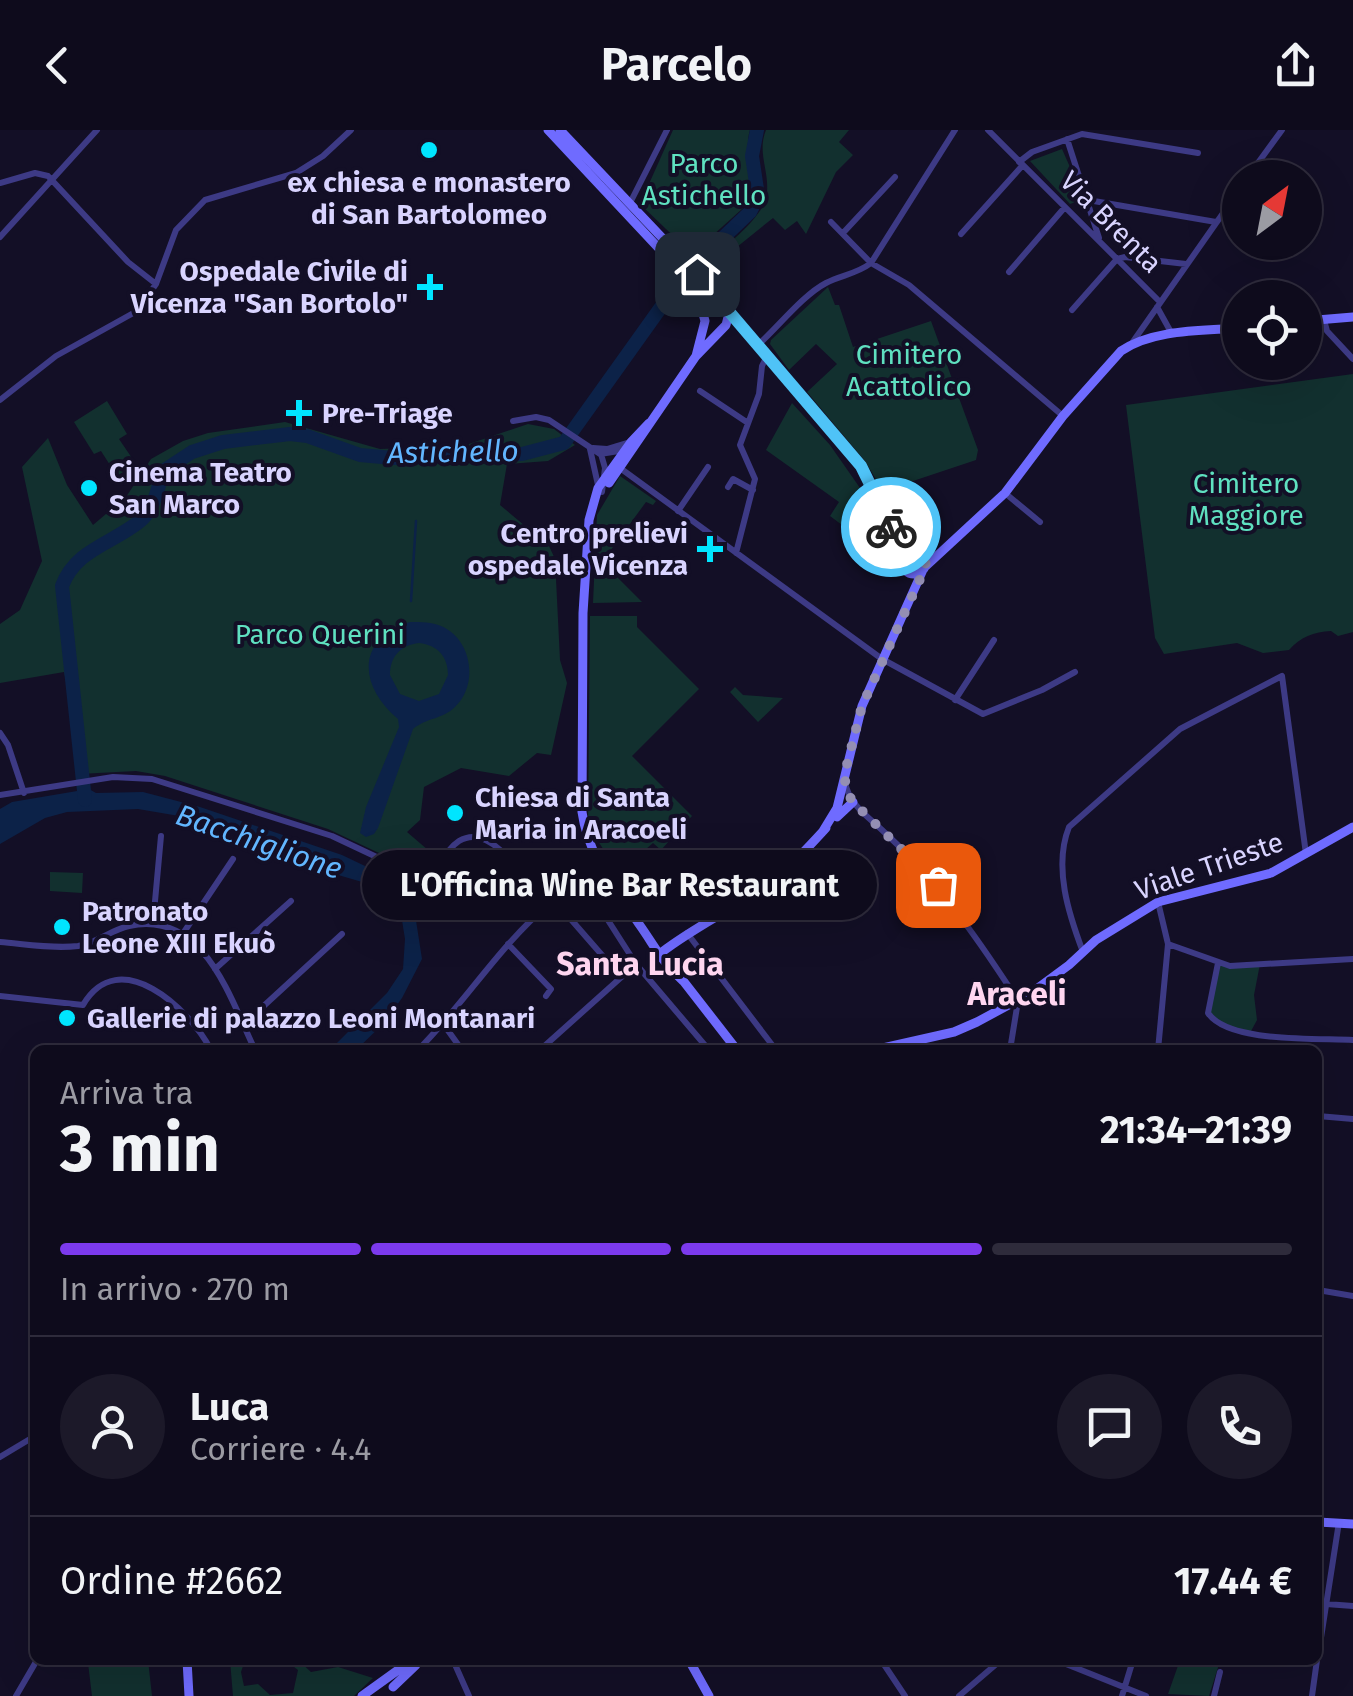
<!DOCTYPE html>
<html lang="it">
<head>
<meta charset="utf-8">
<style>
	:root { --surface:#0e0b1c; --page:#1c1929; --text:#f1f3f6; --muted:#9b9ba3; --line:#2e2b3b; --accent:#7c3aed }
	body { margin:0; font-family:"Fira Sans",sans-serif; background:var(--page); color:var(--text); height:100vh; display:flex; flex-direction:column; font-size:38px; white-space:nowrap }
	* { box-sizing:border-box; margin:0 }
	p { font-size:32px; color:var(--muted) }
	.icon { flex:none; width:55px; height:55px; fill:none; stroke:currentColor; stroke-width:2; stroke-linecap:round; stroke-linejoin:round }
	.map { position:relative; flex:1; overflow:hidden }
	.sheet { position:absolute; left:30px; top:915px; width:1292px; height:620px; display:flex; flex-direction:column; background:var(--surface); border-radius:15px; box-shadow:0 10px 40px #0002,0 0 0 2px var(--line) }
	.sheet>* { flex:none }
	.needle { width:65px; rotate:32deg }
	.buttons { position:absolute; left:1222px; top:30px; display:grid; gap:20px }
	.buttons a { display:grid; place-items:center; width:100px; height:100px; border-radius:50%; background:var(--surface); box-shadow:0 10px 40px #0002,0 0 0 2px var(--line); font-size:50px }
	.pin { position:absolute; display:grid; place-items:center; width:85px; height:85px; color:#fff; margin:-42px; border-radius:20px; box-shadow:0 5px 15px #0006 }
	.courier { position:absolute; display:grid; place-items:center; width:100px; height:100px; margin:-50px; border:8px solid #4fc3f7; border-radius:50%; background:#fff; color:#222; box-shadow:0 2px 12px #0007 }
	.bubble { position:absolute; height:70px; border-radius:35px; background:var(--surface); box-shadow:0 10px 40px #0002,0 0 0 2px var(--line); font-size:32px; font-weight:700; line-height:70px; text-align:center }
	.overview em { font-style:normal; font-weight:700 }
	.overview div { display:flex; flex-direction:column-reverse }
	.overview { display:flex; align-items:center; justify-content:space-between; height:170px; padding:0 30px }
	h1 { font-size:65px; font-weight:700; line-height:75px }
	.bar { display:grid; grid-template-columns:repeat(4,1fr); gap:15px 10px; align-content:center; height:120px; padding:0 30px }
	.bar i { height:12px; border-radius:8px; background:var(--line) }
	.bar .selected { background:var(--accent) }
	.bar p { grid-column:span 4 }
	.line { display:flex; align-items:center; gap:25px; padding:0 30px; border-top:2px solid var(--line) }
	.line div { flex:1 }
	.round { display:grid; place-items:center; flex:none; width:105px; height:105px; border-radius:52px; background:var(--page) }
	header { display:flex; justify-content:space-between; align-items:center; height:130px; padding:0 30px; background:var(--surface); font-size:45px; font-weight:700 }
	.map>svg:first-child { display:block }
	.green { fill:#12302f }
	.water { fill:#0c2248; fill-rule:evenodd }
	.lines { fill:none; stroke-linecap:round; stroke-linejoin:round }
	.stream { stroke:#0c2248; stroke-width:2.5 }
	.river { stroke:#0c2248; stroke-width:14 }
	.street { stroke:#3d3a85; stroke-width:6 }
	.secondary { stroke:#6f6bff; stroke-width:9 }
	.done { stroke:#948fb3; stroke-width:10; stroke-dasharray:0 18 }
	.route { stroke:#4fc3f7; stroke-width:12 }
	.poi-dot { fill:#00e5ff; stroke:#130f26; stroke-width:4 }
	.labels { text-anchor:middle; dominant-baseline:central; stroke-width:8; stroke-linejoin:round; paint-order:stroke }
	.park-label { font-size:28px; fill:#5fe0c0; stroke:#130f26 }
	.poi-label { font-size:28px; font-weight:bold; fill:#d9d4ff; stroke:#130f26; text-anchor:start }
	.street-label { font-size:28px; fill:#d9d4ff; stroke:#130f26 }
	.water-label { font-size:30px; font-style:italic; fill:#62b6ff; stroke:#130f26 }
	.quarter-label { font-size:32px; font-weight:bold; fill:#ffd6f0; stroke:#130f26 }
</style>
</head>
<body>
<header><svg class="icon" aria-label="back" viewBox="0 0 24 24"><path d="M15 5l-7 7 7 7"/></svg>Parcelo<svg class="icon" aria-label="share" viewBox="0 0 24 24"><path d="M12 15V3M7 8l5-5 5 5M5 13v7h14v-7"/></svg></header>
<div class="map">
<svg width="1353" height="1566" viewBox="0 0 1353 1566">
	<rect width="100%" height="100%" fill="#130f26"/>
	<path class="green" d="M 673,0 L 750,0 C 743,23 756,46 752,70 L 692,124 L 640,74 Z
		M 766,0 L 849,0 L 839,12 L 853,25 L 836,42 L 806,104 L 797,91 L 785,100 L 773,88 L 706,142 L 700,137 C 720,120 766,88 767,62 C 769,40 757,22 766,0 Z
		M 1062,19 L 1084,69 L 1070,74 L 1030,31 Z
		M 828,157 L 835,175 L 839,175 L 853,217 L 931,191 L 978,320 L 976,330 L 883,361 L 865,331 L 807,262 L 837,234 L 816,214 L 789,240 L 770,214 L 771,210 Z
		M 1353,244 L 1353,502 L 1338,506 L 1331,501 C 1314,502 1300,507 1289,520 L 1263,523 L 1237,513 L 1164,524 L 1155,508 L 1126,275 Z
		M 107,271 L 127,304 L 119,309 L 136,334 L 117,346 L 101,321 L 94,324 L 74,292 Z
		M 792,273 L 830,315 L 874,378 L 867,384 L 879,394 L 866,413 L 830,386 L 839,372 L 766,320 Z
		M 285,292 L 380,319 L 463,316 L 528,294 L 554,299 L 575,315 L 548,331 L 507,334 L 500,375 L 549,416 L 555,429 L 560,530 L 567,553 L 551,625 L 537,623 L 509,646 L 461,638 L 424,657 L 420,690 L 407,702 L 428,720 L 413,739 L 328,699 L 165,646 L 136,641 L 79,644 L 76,604 L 64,542 L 0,553 L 0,494 L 20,480 L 42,431 L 22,337 L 48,308 L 67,355 L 93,395 L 126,367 L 151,329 L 183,311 L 208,303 Z
		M 620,346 L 656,371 L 653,375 L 646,372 L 602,432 L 642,472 L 593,473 L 597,385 Z
		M 590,486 L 637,486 L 637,497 L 699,559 L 632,626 L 692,686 L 661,720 L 653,713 L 638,726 L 643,736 L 639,739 L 641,757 L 631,761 L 588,696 Z
		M 735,557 L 743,565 L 783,568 L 758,592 L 730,562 Z
		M 50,742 L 83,743 L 82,763 L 50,761 Z
		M 1218,833 L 1260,834 L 1254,865 L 1257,890 L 1250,903 L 1215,893 L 1208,883 Z
		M 92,1530 L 148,1530 L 152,1566 L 92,1566 L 88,1533 Z
		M 230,1530 L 245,1530 L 241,1542 L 244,1556 L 258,1554 L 270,1565 L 293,1563 L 298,1540 L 285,1530 L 298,1530 L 311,1542 L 338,1537 L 373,1548 L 354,1566 L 233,1566 Z
		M 1180,1530 L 1220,1531 L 1209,1566 L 1168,1564 Z"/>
	<path class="water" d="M 410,492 C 421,492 432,492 441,496 C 472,509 479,554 455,577 C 443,589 426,588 413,599 L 378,698 L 374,704 L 366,707 L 360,703 L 366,677 L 399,597 L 398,589 C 359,556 355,510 410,492 ZM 419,513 C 438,515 448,527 448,545 L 439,564 L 419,571 L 400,564 L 390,545 C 390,526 401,515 419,513 Z
		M 89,659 L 96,663 L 143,662 L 200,677 L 342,725 L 386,746 L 407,764 L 415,784 L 422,829 L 402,868 L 384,893 L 356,920 L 330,920 L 387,863 L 403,839 L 405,809 L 401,784 L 389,766 L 369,754 L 297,733 L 249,708 L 185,687 L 138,679 L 67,682 L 45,688 L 0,714 L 0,679 L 12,672 Z"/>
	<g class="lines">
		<path class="stream" d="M 411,471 L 416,391"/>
		<path class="river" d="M 85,670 L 62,456 C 76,419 112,414 140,391 C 154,380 158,358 163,341 L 192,322 L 223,312 L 290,304 L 307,306 L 360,325 L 393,328 L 522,324 L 564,313 L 684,145 L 750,82 L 758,66 L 752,26 L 757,0"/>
		<path class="street" d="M 988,0 L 1160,172
			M 1067,9 L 1099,108
			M 1019,32 L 1032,22 L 1082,4 L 1198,23
			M 1247,48 L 1282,0
			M 0,53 L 35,43 L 48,46 L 128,132 L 156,154
			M 1088,70 L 1216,92
			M 630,73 L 667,0
			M 831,92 L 871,133 L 909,155 L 1063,286
			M 843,103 L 895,47
			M 961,104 L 1022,36
			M 0,107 L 97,0
			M 1009,142 L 1065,77
			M 1157,177 L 1172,204
			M 1072,180 L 1117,129 L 1125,127 L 1186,134
			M 1324,190 L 1327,201 L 1353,229
			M 1132,213 L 1240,59
			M 758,215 C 778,197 803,165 826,153 C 841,145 857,144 871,133 L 955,0
			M 700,261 L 748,293
			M 0,270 L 56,226 L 137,181 L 156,154 L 176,100 L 205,70 L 296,43 L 323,26 L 351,0
			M 513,291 L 536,287 L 549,290 L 600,324 L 625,320
			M 593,318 L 607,319 L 630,312
			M 590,319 L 598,355
			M 601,324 L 605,338 L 602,362
			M 620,338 L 882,529 L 983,584 L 1042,560 L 1075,542
			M 728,357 L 733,349 L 753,360
			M 1005,363 L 1040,392
			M 678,381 L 708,337
			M 736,423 L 755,349 L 740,315 L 759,264 L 762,236 L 767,226
			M 955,570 L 994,510
			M 0,603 L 8,615 L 24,663
			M 845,652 C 849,674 866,685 882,700 C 935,748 974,803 1013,863 L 1018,871 L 1010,920
			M 0,665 L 113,647 L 152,649 L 332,706 L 419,747 L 511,752 L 527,759 L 561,778 L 615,840
			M 433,744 C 441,733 448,718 459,711 C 487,694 518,736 527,758
			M 1158,772 L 1168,814 L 1158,920
			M 561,778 L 581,771 L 604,784 L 636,834 L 709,920
			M 153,793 L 161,706
			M 184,802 L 233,729
			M 687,803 L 776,920
			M 0,812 C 25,814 53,819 78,816 C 96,813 111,800 129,796 C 204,780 229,866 255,920
			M 508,814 L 551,859 L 546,866
			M 1168,814 L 1230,836 L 1353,829
			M 1083,822 C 1069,785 1053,737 1069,697 L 1180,599 L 1282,546 L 1306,724
			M 1218,833 L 1208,883 C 1228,913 1317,908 1353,910
			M 215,839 L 291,771
			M 0,866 L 83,875 C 119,813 190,879 211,920
			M 243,895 L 342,804
			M 444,895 L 462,920
			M 418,920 C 465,873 499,816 550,773
			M 540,920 L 636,834
			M 1318,986 L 1353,989
			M 1318,1160 L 1353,1166
			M 0,1327 L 35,1306
			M 1326,1474 L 1353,1476
			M 1318,1527 L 1339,1392
			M 453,1530 L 469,1566
			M 881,1530 L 905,1566
			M 1056,1530 L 1146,1566
			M 16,1566 L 37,1530
			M 959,1566 L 1001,1530
			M 1122,1566 L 1133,1530
			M 1214,1566 L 1220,1542
			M 1312,1566 L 1317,1530"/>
		<path class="secondary" d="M 548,0 L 696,158 L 705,191 L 696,226
			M 560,0 L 704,152 L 861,336 L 880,370 L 902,430
			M 1305,191 L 1353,187
			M 649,293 L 631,312 L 598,358 L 589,390 L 583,483 L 582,682 C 588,726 615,758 639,794 C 656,818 661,831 683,851
			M 609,353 L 696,226 L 726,195 L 729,183
			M902 432a12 12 0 1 1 24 0a12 12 0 1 1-24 0Z
			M 926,436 L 1005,363 L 1063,286 L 1121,221 C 1153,199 1202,201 1240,198
			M 837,687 L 853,672
			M 823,701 L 837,678 L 862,576 L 922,442
			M 662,822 C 692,799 725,783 756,762 C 783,745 805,721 826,698
			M 681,848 L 737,920
			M 874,920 L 954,902 L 977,892 L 1031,863 L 1069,835 L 1096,810 L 1158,772 L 1271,743 L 1353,697
			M 1318,1392 L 1353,1394
			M 187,1530 L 189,1566
			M 689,1530 L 709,1566
			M 393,1557 L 416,1535
			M 362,1566 L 405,1535 L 426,1530"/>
	</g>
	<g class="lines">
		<path class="done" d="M 891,397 L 900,412 L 924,424 L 926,436 L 862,576 L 844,646 L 848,664 L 853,672 L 938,755"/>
		<path class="route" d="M 697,144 L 861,336 L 891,397"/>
	</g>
	<g class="poi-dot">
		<circle cx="429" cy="20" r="10"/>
		<path d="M425 142h10v10h10v10h-10v10h-10v-10h-10v-10h10z"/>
		<path d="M294 268h10v10h10v10h-10v10h-10v-10h-10v-10h10z"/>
		<circle cx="89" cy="358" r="10"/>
		<path d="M705 404h10v10h10v10h-10v10h-10v-10h-10v-10h10z"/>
		<circle cx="455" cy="683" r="10"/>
		<circle cx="62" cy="797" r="10"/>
		<circle cx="67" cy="888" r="10"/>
	</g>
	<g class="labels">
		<g class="park-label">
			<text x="704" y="33">Parco<tspan x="704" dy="32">Astichello</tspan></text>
			<text x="909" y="224">Cimitero<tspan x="909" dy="32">Acattolico</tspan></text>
			<text x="1246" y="353">Cimitero<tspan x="1246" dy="32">Maggiore</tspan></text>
			<text x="320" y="504">Parco Querini</text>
		</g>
		<g class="poi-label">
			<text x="429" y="52" text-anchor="middle">ex chiesa e monastero<tspan x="429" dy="32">di San Bartolomeo</tspan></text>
			<text x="408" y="141" text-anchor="end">Ospedale Civile di<tspan x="408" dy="32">Vicenza "San Bortolo"</tspan></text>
			<text x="322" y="283">Pre-Triage</text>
			<text x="109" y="342">Cinema Teatro<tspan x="109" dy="32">San Marco</tspan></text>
			<text x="688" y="403" text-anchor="end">Centro prelievi<tspan x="688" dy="32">ospedale Vicenza</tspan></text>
			<text x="475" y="667">Chiesa di Santa<tspan x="475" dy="32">Maria in Aracoeli</tspan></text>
			<text x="82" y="781">Patronato<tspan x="82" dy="32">Leone XIII Ekuò</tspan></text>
			<text x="87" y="888">Gallerie di palazzo Leoni Montanari</text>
		</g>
		<g class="street-label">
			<text transform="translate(1111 92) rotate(45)">Via Brenta</text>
			<text transform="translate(1209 736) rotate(-19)">Viale Trieste</text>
		</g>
		<g class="water-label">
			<text transform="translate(453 322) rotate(-1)">Astichello</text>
			<text transform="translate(259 712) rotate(19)">Bacchiglione</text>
		</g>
		<g class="quarter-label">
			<text x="640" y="834">Santa Lucia</text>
			<text x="1017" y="864">Araceli</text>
		</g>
	</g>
</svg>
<div class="buttons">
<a><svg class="needle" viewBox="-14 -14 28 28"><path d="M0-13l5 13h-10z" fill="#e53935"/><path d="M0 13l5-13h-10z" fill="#9b9ba3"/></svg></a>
<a><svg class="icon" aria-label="locate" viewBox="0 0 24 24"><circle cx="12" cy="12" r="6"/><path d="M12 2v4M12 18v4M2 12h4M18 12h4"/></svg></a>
</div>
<div class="pin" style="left:938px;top:755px;background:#ea580c"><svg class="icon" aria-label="bag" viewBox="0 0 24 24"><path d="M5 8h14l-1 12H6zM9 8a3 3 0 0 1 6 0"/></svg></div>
<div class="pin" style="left:697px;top:144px;background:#1f2937"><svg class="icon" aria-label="home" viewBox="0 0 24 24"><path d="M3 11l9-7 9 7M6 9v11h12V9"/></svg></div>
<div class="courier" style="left:891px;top:397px"><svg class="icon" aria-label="bike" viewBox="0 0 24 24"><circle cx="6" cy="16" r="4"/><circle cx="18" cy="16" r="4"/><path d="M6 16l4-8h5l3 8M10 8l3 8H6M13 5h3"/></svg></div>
<div class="bubble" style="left:362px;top:720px;width:515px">L'Officina Wine Bar Restaurant</div>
<section class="sheet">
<div class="overview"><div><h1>3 min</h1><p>Arriva tra</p></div><em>21:34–21:39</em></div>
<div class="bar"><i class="selected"></i><i class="selected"></i><i class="selected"></i><i></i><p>In arrivo · 270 m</p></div>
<div class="line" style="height:180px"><a class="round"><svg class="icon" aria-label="person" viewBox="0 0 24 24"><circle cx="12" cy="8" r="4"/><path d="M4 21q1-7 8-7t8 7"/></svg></a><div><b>Luca</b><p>Corriere · 4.4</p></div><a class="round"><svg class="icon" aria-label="chat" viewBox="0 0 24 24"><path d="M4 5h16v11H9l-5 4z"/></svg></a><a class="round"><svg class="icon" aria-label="phone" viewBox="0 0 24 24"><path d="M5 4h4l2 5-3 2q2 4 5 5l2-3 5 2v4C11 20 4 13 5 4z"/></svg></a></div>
<div class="line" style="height:130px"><div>Ordine #2662</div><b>17.44 €</b></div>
</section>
</div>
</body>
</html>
